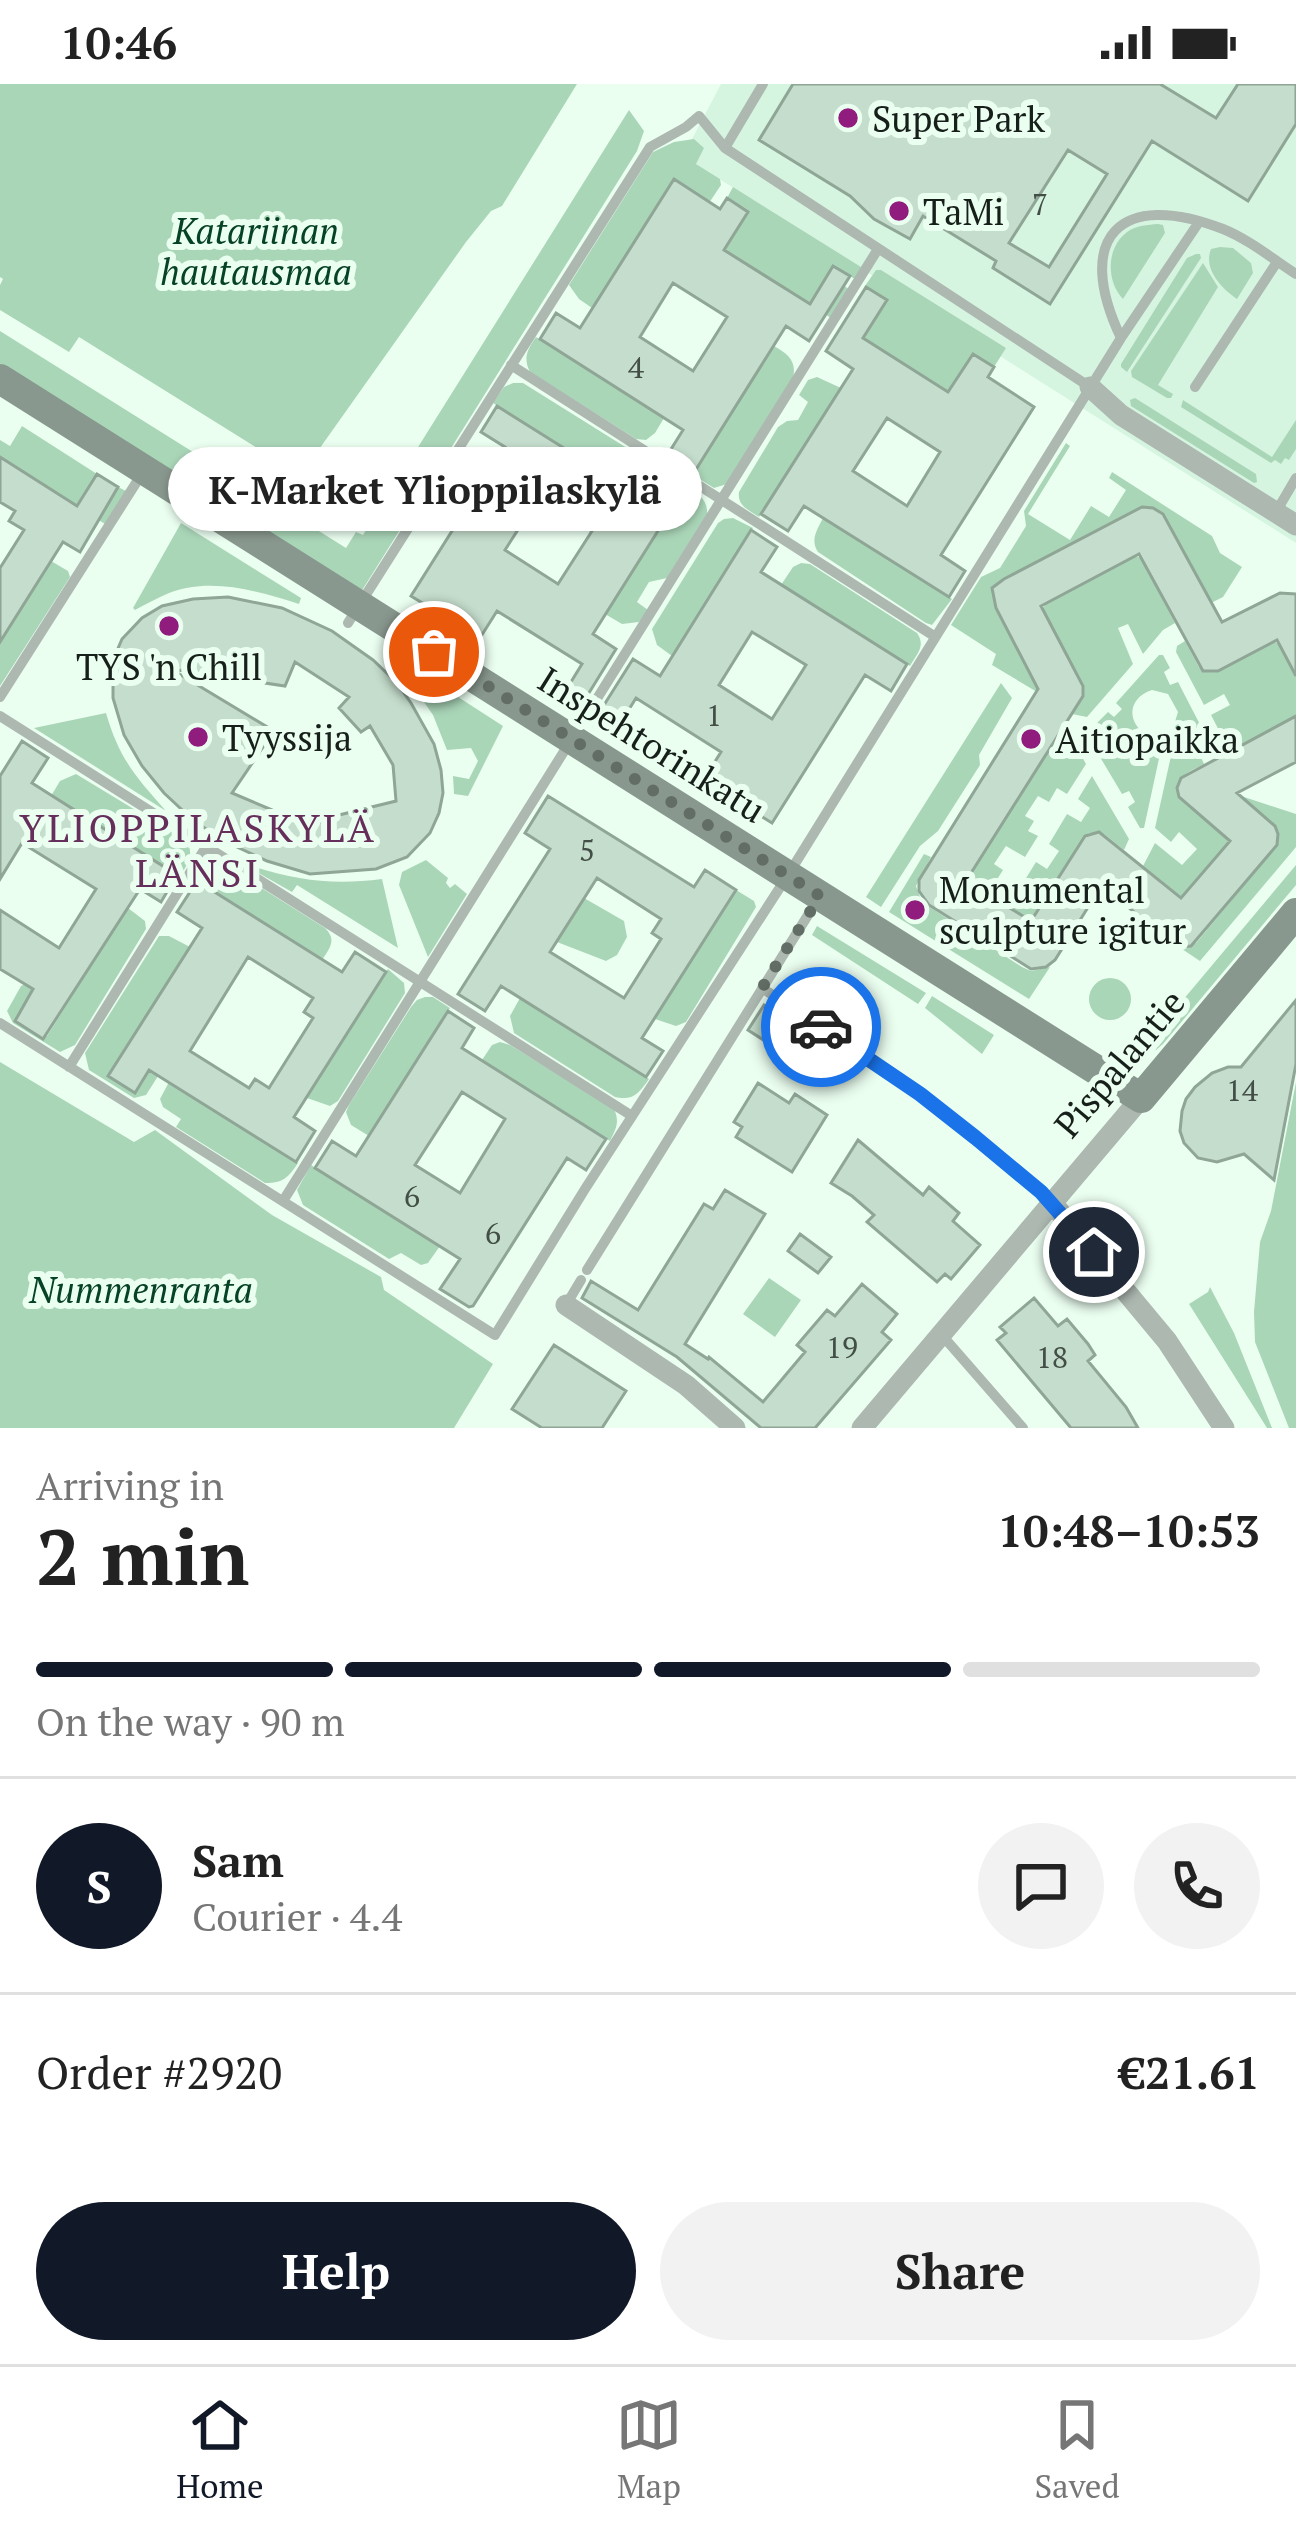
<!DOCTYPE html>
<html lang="en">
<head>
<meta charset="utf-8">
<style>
	:root { --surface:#fff; --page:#f2f2f2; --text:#222; --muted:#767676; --line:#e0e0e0; --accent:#111827 }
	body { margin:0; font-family:"PT Serif",serif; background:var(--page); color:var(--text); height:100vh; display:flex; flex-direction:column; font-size:45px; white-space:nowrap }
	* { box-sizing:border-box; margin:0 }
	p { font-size:39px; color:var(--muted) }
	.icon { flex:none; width:66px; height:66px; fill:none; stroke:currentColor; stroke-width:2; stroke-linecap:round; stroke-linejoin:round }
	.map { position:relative; height:1344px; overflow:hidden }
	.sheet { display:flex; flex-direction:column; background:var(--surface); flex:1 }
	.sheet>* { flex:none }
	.pin { position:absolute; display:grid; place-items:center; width:102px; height:102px; color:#fff; margin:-51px; border:6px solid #fff; border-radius:50%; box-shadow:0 3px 12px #0007 }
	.courier { position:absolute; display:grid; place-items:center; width:120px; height:120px; margin:-60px; border:9px solid #1a73e8; border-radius:50%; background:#fff; color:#222; box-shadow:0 3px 15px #0007 }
	.bubble { position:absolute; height:84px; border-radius:42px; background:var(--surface); box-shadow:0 3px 9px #0004; font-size:39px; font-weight:700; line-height:84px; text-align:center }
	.headline em { font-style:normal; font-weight:700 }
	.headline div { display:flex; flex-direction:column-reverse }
	.headline { display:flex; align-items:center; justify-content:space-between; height:204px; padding:0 36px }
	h1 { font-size:78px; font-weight:700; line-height:90px }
	.bar { display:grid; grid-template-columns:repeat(4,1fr); gap:18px 12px; align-content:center; height:144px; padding:0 36px }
	.bar i { height:15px; border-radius:9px; background:var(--line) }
	.bar .selected { background:var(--accent) }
	.bar p { grid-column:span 4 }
	.line { display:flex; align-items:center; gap:30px; padding:0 36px; border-top:3px solid var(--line) }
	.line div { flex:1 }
	.round { display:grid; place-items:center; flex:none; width:126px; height:126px; border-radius:63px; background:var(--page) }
	.cta { display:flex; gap:24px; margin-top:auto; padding:24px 36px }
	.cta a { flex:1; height:138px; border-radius:72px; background:var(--accent); color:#fff; font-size:48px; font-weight:700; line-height:138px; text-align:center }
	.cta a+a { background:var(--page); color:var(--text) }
	.status { display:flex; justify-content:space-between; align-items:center; height:84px; padding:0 60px; background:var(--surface); direction:ltr }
	.status svg { height:33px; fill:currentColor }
	.menu { display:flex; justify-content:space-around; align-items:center; height:168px; border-top:3px solid var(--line); background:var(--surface); font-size:33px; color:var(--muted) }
	.menu a { display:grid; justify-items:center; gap:6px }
	.menu .selected { color:var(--accent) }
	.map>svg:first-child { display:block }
	.built { fill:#d6f5e0 }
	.green { fill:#aad6b8 }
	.building { fill:#c5ddcc; stroke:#8fa596; stroke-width:3; fill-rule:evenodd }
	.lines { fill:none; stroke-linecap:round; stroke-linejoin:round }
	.lane { stroke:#adb8b1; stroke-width:10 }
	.street { stroke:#adb8b1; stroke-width:21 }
	.secondary { stroke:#89988e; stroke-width:30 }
	.done { stroke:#616d65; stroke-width:12; stroke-dasharray:0 21.6 }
	.route { stroke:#1a73e8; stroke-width:15 }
	.poi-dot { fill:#901d7e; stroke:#ebfff1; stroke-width:4.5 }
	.labels { text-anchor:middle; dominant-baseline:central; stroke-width:12; stroke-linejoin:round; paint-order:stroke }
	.number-label { font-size:30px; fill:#424e46 }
	.poi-label { font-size:36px; fill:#161f19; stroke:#ebfff1; text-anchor:start }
	.park-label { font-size:36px; font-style:italic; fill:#064224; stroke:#ebfff1 }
	.street-label { font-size:36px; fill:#161f19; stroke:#ebfff1 }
	.neighbourhood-label { font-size:39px; letter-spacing:3px; fill:#662f5b; stroke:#ebfff1 }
</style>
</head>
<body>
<div class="status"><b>10:46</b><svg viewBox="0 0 49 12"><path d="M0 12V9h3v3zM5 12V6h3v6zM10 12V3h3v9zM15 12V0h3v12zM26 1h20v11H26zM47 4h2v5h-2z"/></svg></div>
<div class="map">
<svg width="1296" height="1344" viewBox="0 0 1296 1344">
	<rect width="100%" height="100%" fill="#ebfff1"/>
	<path class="built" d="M 721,0 L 1296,0 L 1296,459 L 683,72 Z"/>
	<path class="green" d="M 0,0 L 577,0 L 502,122 L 491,127 L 466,158 L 310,378 L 304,383 L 291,385 L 79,253 L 69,268 L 0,226 L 0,201 L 3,195 L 0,193 Z
		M 629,26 L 644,47 L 637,67 L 361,508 L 0,280 L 0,247 L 346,464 L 356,448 L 363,451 Z
		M 694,55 L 704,64 L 696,80 L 720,95 L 721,101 L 693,143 L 700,112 L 673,96 L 592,224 L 579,215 L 569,201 L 653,68 L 674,58 Z
		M 733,103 L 861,183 L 855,195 L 833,183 L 828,192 L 849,205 L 831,234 L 703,152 L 720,124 L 741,137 L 747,128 L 727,114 Z
		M 1158,140 L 1163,141 L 1165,149 L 1123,215 C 1106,197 1106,164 1127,148 C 1136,141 1148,141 1158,140 Z
		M 1220,163 L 1233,164 L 1251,179 L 1253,189 L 1237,215 C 1221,204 1203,185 1211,165 Z
		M 1196,170 L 1200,170 L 1201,174 L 1127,288 L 1121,283 L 1121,280 L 1187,174 Z
		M 1203,179 L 1218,203 L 1158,301 L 1173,310 L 1171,314 L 1167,314 L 1132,293 L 1131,287 Z
		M 876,186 L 881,186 L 1006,264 L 994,283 L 973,270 L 967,279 L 970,321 L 842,240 L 859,212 L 881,225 L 887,216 L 865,202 Z
		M 536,253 L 664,334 L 655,349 L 646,356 L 636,355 L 530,288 C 523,274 527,266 536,253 Z
		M 774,262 C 788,270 797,277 793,294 L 727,400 L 714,404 L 693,391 Z
		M 817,293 L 841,304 L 826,327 L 846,340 L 813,347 L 759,433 C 749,426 737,422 739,408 L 778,343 L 787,337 L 798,336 L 808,318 L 799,311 L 808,296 Z
		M 513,299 L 523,299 L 627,364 C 639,378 631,387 622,400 L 493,319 L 504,303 Z
		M 1135,314 L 1256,390 L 1257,398 L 1254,399 L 1131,322 L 1130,316 Z
		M 1183,316 L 1272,373 L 1296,336 L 1296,365 L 1289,376 L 1285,374 L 1281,380 L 1275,376 L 1271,379 L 1181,323 Z
		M 22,342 L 97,390 L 88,405 L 109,417 L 118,403 L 126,407 L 105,440 L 0,373 L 0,356 L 10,362 Z
		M 1066,359 L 1070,362 L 1028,430 L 1070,456 L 1091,422 L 1109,433 L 1126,406 L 1109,394 L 1112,388 L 1212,452 L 1220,469 L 1242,483 L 1223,513 L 1211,519 L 1163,430 L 1147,423 L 1004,495 L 994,508 L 994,518 L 1038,605 L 1037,608 L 992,581 L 996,570 L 951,541 L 981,493 L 1000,484 L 1026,442 L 1024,427 Z
		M 686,402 C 698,410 708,415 707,430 L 667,494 L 649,498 L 637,518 L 648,526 L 639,538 L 622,540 L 605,530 Z
		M 733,434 L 753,444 L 672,572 L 657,561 L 652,545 L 718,439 L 724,435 Z
		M 823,434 L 952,515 L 932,541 L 926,539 L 818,468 C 810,456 817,446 823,434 Z
		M 181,439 L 301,514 L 299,520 C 259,507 210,493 169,509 C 157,514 146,520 135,526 L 133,524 Z
		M 1135,472 L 1141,474 L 1175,539 L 1163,546 L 1143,570 L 1128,540 L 1118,544 L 1133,580 L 1087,633 L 1072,630 L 1083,612 L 1083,602 L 1043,524 L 1046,519 Z
		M 51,477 L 68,487 L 70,493 L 0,602 L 0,558 Z
		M 801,479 L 810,480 L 917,549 C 926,562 917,570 910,582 L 781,501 L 793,483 Z
		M 1185,557 L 1199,583 L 1213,588 L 1273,558 L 1278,559 L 1296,592 L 1296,632 L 1234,664 L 1226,660 L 1211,631 L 1230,621 L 1224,610 L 1204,621 L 1176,568 L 1177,562 Z
		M 1159,571 L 1163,571 L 1170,584 L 1164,588 L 1170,601 L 1178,598 L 1207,654 L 1205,657 L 1159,653 L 1173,644 L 1178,628 L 1168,610 L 1152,606 C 1128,614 1126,637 1146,651 L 1099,644 L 1097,639 L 1108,628 L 1114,633 L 1122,625 L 1116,619 Z
		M 407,580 L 503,642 L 468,712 L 454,710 L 453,692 L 469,695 L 478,677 L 471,664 L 447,666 L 433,631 L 401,585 Z
		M 1001,599 L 1012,614 L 979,671 L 980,681 L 938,747 L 920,762 L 881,823 L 866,813 Z
		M 106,629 C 119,674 135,692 166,727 L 34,644 Z
		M 1061,645 L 1070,651 L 1086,680 L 1067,710 L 1057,704 L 1049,718 L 1038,712 L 1025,732 L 1034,737 L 1028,747 L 1038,752 L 1025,773 L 1006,762 L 994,780 L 1003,786 L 996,797 L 1008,805 L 1015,795 L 1023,799 L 1036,778 L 1047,785 L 1059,767 L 1049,760 L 1067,730 L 1081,738 L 1090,724 L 1078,715 L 1092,692 L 1129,755 L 1124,766 L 1104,750 L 1089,749 L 1034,833 L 1028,836 L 969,799 L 968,794 Z
		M 1099,659 L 1117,661 L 1117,669 L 1128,670 L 1129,662 L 1157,666 L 1160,670 L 1144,744 L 1140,744 L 1128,723 L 1135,718 L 1129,707 L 1122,710 L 1097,668 L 1097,661 Z
		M 1178,668 L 1200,671 L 1204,680 C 1189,688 1172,693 1179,713 L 1228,755 L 1228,759 L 1182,813 L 1143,782 L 1155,759 L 1182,781 L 1197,765 L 1179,748 L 1171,758 L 1155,744 L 1171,672 Z
		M 76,690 L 185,756 C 196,769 187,780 180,793 L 51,712 L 60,697 Z
		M 1241,712 L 1296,730 L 1296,763 L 1200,877 L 1179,863 L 1196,859 L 1277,762 C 1279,738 1258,727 1241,712 Z
		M 924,770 L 931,773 L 916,802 L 922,818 L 1022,883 L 1031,887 L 1050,883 L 1029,915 L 889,828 Z
		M 426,776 L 448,794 L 446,799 L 450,804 L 455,800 L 467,810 L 428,873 L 399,801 L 402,788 Z
		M 211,777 L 222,779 L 325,844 C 337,856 330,864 322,876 L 194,795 L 202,782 Z
		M 1296,781 L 1296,801 L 1163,960 L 1156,966 L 1136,972 Z
		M 255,783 C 300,797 335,801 382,795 L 398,864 L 297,801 L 292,808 L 253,786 Z
		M 736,806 L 754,817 L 756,823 L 686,938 L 676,942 L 655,935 Z
		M 584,814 L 624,837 L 627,853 L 617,871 L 606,877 L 557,858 Z
		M 128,824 L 145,837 L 146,845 L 75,961 L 60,968 L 13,939 L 7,927 L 21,902 L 27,899 L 35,902 L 16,933 L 47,952 Z
		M 817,842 L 926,909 L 918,920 L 812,851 Z
		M 159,852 L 169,852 L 190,863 L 175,886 L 195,899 L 162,907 L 108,991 L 135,1008 L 156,976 L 160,989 L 146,1011 L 134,1014 L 89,986 L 85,969 Z
		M 388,885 L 404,899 L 405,909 L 338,1017 L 330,1022 L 307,1014 Z
		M1089 915a21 21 0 1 1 42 0a21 21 0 1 1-42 0Z
		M 932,912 L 994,951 L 982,970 L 925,924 Z
		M 425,913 L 433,913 L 450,924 L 369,1052 L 351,1041 L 346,1028 L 349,1021 L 411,923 L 417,916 Z
		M 520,914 L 649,995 C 639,1009 634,1017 615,1013 L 514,949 L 510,932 Z
		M 500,958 L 510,961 L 614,1025 C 620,1038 616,1045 610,1057 L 482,976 L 492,961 Z
		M 0,978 L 134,1058 L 155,1046 L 272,1131 L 381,1193 L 384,1206 L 493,1280 L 454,1344 L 0,1344 Z
		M 169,998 L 298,1079 C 288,1094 283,1099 265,1099 L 176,1043 L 181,1035 L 163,1023 L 160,1015 Z
		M 1296,998 L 1296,1344 L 1289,1344 L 1255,1258 L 1254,1228 L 1260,1158 L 1271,1127 Z
		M 311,1081 L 440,1162 L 428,1179 L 421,1181 L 401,1169 L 389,1175 L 303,1121 L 297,1106 Z
		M 769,1194 L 801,1216 L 775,1253 L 743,1230 Z
		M 1210,1203 L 1234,1249 L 1272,1344 L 1267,1344 L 1189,1220 L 1208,1208 Z"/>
	<path class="building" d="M 793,0 L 1160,0 L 1216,34 L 1238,0 L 1296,0 L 1296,40 L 1248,117 L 1152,57 L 1050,220 L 993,184 L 996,177 L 923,132 L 910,155 L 874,135 L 850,112 L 759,56 ZM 1068,66 L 1107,90 L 1049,183 L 1009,159 Z
		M 674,95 L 720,125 L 727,114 L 748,128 L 724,166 L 810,220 L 833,182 L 850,192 L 809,257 L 786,242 L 695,387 L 668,370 L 683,346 L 540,255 L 556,229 L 580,244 ZM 673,199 L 727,233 L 693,287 L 640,253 Z
		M 866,203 L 887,216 L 863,254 L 948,308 L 973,270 L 994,283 L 988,293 L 1034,323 L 941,471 L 965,487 L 949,513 L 804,422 L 788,447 L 761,430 L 853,285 L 826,267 ZM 887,334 L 940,368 L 907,422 L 853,387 Z
		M 497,322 L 642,413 L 658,387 L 685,404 L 593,550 L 616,565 L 576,630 L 558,619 L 582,580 L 497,527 L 473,565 L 451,551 L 458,541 L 411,512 L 505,363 L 481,348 ZM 539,413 L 592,447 L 558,500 L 505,466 Z
		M 0,373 L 77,422 L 97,390 L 118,403 L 80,468 L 63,458 L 0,558 L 0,484 L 24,446 L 9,437 L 15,427 L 0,418 Z
		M 1142,423 L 1153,424 L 1163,430 L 1222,538 L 1280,509 L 1296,510 L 1296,592 L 1277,556 L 1218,587 L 1203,587 L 1139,470 L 1041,522 L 1083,602 L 1083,612 L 966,797 L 1031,837 L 1085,752 L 1099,748 L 1181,814 L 1230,757 L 1179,713 L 1177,704 L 1181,694 L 1296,632 L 1296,678 L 1237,709 L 1275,742 L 1278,750 L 1277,761 L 1191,862 L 1181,863 L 1172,860 L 1102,801 L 1055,876 L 1046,883 L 1031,885 L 929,821 L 919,807 L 919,796 L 1038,605 L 996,524 L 992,504 L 1004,495 Z
		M 751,446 L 777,463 L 761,488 L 907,580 L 891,607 L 865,591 L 772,739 L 725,710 L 719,720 L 697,706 L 721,668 L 636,614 L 612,653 L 592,640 L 633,575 L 660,592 ZM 752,548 L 806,581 L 772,635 L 719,601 Z
		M 228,513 L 282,524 L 332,547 L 373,576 L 396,598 L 411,619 L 434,660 L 441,686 L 443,709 L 439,729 L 430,749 L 407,773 L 376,785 L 310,790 L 267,777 L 222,756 L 193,736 L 164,709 L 142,682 L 124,651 L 113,614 L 113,576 L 122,555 L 142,534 L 162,522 L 193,515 ZM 295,578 L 349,613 L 339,624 L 361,648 L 370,642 L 393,681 L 396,717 L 335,732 L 335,740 L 291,734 L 232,709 L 274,647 L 171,585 L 285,602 Z
		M 22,657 L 48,674 L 32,699 L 177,791 L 161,818 L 140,805 L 43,955 L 15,937 L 33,905 L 0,885 L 0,826 L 59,864 L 96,805 L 22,759 L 0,795 L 0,692 Z
		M 548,712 L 694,803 L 705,786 L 736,806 L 642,954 L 663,967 L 646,993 L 501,902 L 485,927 L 458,910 L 550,765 L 525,749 ZM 597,794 L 661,835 L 652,849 L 661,855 L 624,914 L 550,868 Z
		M 197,797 L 342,888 L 355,868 L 386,888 L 294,1033 L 315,1047 L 296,1078 L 149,986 L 135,1009 L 108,992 L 202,844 L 177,828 ZM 248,873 L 313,914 L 304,928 L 313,934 L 269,1004 L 255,995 L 249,1004 L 190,967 Z
		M 1296,916 L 1296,980 L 1274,1096 L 1244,1070 L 1217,1078 L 1198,1074 L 1184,1059 L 1180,1047 L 1182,1027 L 1186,1015 L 1195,1003 L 1212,989 L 1228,983 L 1241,983 Z
		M 764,921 L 781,932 L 765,957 L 748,946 Z
		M 448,927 L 474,944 L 462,964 L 606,1055 L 586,1086 L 567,1074 L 473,1222 L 469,1223 L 440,1205 L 460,1175 L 315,1084 L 332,1057 L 356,1072 ZM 462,1008 L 505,1035 L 460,1109 L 415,1081 Z
		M 758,999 L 789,1019 L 795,1010 L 827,1031 L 792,1088 L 736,1053 L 742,1043 L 734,1038 Z
		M 858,1056 L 923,1111 L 929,1103 L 959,1129 L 953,1137 L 980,1161 L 951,1195 L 945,1190 L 937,1198 L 867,1138 L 874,1131 L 852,1112 L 831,1099 Z
		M 725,1106 L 765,1130 L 685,1260 L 708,1275 L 709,1273 L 763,1318 L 805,1268 L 797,1261 L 827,1226 L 835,1232 L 862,1200 L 897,1230 L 882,1248 L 891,1256 L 815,1344 L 761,1344 L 677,1273 L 582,1214 L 591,1197 L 638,1226 L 704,1120 L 713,1125 Z
		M 800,1150 L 831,1173 L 818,1189 L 788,1167 Z
		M 1034,1214 L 1058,1242 L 1067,1235 L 1088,1260 L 1095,1271 L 1088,1277 L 1126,1323 L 1138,1344 L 1071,1344 L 997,1256 L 1006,1249 L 1000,1243 Z
		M 554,1261 L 626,1307 L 602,1344 L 542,1344 L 512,1325 Z"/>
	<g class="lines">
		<path class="lane" d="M 725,64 L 763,0
			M 1121,254 C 1073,153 1120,105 1223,145 C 1248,155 1273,175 1296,190
			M 511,281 L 934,552
			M 1195,303 L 1277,178
			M 1276,428 L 1296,394
			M 348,539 L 650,63 L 686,43 L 699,32 L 725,64 L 1090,303
			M 0,613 L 143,388
			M 0,632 L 632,1032
			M 762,904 L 919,1010 L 1053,1120
			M 0,939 L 495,1251 L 585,1105 L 788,791 L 1121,254 L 1199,138
			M 69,983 L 206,763
			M 283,1117 L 878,165
			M 587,1186 L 818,815
			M 566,1221 L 581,1196
			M 941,1250 L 1023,1344"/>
		<path class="street" d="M 1090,303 L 1121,331 L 1296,441
			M 1053,1120 L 1167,1257 L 1224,1344
			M 566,1221 L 686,1301 L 735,1344
			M 862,1344 L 1141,1014"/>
		<path class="secondary" d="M 0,295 L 1141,1014 L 1296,829"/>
	</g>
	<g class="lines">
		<path class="done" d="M 434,568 L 820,812 L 762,904 L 821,943"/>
		<path class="route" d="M 821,943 L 920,1010 L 976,1054 L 1041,1108 L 1094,1168"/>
	</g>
	<g class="poi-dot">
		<circle cx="848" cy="34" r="12"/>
		<circle cx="899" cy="127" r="12"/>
		<circle cx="169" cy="542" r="12"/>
		<circle cx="198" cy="653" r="12"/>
		<circle cx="1031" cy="655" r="12"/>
		<circle cx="915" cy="826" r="12"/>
	</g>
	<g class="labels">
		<g class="number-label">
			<text x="1040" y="120">7</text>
			<text x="636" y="283">4</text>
			<text x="714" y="631">1</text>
			<text x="587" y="766">5</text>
			<text x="1242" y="1006">14</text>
			<text x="412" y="1112">6</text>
			<text x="493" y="1149">6</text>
			<text x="842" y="1263">19</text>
			<text x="1052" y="1273">18</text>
		</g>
		<g class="poi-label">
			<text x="872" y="34">Super Park</text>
			<text x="923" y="127">TaMi</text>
			<text x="169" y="582" text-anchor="middle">TYS 'n Chill</text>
			<text x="222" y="653">Tyyssija</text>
			<text x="1055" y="655">Aitiopaikka</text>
			<text x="939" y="805">Monumental<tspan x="939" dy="41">sculpture igitur</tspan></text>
		</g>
		<g class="park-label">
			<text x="256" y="146">Katariinan<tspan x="256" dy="41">hautausmaa</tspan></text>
			<text x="141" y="1205">Nummenranta</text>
		</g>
		<g class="street-label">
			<text transform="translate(652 660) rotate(32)">Inspehtorinkatu</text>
			<text transform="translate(1119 979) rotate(-50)">Pispalantie</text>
		</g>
		<g class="neighbourhood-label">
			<text x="198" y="743">YLIOPPILASKYLÄ<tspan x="198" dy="45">LÄNSI</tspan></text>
		</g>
	</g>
</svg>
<div class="pin" style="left:434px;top:568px;background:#ea580c"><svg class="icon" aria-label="bag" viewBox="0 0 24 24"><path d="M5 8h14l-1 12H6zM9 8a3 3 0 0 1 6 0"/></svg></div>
<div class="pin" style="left:1094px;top:1168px;background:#1f2937"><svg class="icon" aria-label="home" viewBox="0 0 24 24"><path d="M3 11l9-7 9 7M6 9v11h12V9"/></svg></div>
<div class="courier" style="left:821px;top:943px"><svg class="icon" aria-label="car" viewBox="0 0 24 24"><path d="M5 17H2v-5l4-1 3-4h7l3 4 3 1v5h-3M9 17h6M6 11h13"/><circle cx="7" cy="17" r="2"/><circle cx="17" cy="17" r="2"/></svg></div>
<div class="bubble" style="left:168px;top:363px;width:534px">K-Market Ylioppilaskylä</div>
</div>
<section class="sheet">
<div class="headline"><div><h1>2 min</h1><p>Arriving in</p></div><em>10:48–10:53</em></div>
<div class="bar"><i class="selected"></i><i class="selected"></i><i class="selected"></i><i></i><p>On the way · 90 m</p></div>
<div class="line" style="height:216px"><b class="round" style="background:var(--accent);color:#fff">S</b><div><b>Sam</b><p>Courier · 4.4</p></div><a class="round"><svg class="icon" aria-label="chat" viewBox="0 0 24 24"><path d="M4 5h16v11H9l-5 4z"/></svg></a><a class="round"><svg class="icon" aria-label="phone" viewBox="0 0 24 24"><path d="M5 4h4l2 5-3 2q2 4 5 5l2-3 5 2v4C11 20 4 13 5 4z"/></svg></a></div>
<div class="line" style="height:156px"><div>Order #2920</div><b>€21.61</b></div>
<div class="cta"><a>Help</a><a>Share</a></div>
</section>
<nav class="menu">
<a class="selected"><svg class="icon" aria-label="home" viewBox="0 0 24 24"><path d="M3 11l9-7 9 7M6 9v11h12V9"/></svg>Home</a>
<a><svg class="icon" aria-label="map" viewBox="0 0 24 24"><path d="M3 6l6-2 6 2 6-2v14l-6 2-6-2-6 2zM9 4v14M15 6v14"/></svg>Map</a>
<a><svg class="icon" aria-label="saved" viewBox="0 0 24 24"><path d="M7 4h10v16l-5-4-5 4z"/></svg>Saved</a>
</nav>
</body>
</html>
